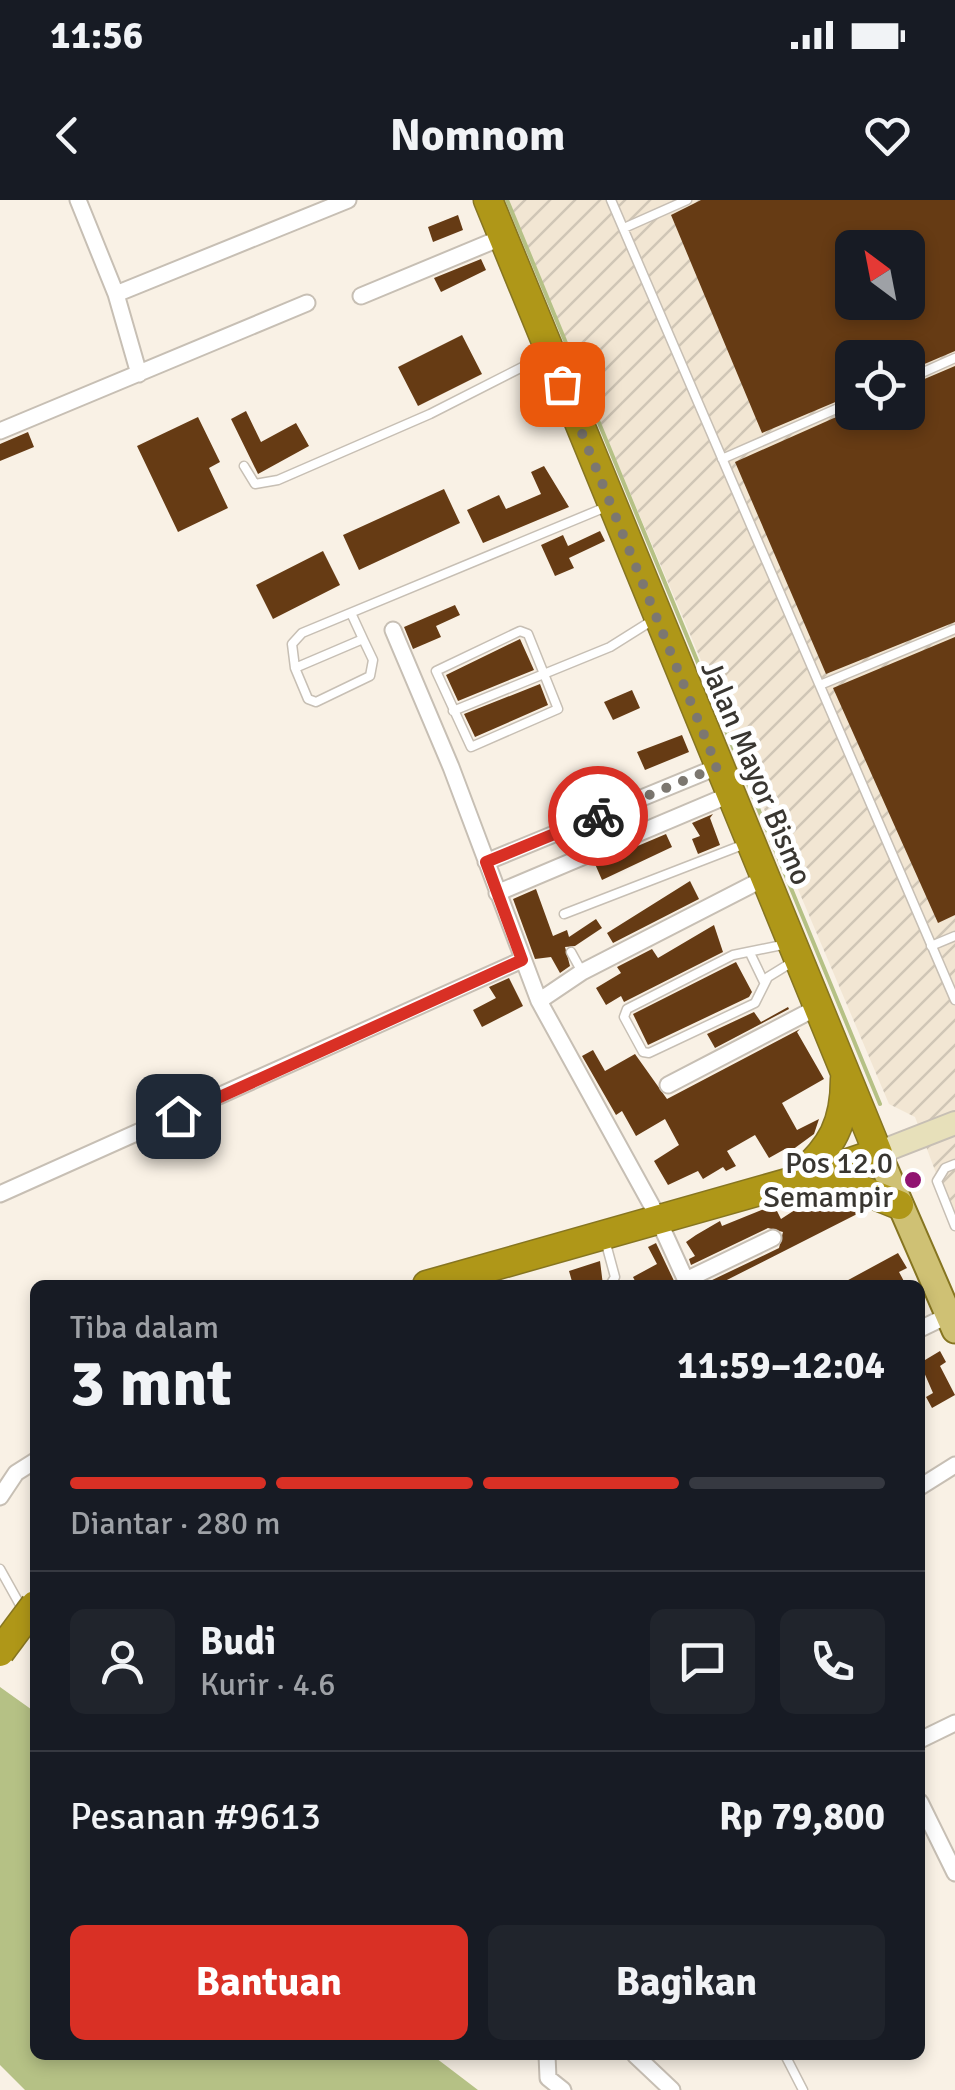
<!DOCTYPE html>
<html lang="id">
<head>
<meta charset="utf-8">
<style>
	:root { --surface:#171b24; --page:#20242c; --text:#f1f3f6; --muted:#9ea1a6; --line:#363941; --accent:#d93025 }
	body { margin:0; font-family:Signika,sans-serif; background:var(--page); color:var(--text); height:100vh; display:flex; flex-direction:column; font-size:38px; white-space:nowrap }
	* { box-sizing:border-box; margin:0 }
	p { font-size:32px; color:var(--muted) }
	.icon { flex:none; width:55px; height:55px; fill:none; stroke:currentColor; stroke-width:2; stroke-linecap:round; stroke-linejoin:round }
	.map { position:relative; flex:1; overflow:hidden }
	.sheet { position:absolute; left:30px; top:1080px; width:895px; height:780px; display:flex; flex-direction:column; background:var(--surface); border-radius:15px; box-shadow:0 5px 15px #0003 }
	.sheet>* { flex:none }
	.needle { width:65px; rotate:328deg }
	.controls { position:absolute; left:835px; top:30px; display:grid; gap:20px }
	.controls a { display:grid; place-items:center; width:90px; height:90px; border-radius:15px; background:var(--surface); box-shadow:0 5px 15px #0003; font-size:50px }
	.pin { position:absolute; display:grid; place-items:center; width:85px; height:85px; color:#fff; margin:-42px; border-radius:20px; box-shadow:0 5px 15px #0006 }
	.courier { position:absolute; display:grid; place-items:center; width:100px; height:100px; margin:-50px; border:8px solid #d93025; border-radius:50%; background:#fff; color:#222; box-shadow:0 2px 12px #0007 }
	.head em { font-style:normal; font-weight:700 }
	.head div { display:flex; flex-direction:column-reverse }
	.head { display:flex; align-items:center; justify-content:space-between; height:170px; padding:0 40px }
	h1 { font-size:65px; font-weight:700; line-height:75px }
	.bar { display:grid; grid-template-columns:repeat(4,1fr); gap:15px 10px; align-content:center; height:120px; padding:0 40px }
	.bar i { height:12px; border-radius:8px; background:var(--line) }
	.bar .on { background:var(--accent) }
	.bar p { grid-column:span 4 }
	.line { display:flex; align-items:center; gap:25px; padding:0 40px; border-top:2px solid var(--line) }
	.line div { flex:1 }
	.round { display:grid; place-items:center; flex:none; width:105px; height:105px; border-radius:15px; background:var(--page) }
	.button { display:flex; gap:20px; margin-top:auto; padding:20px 40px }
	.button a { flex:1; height:115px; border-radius:15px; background:var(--accent); color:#fff; font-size:40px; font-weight:700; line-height:115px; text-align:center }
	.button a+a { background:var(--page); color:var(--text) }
	.status { display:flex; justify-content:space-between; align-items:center; height:70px; padding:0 50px; background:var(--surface); direction:ltr }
	.status svg { height:28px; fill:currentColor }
	header { display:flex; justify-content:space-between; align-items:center; height:130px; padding:0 40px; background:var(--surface); font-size:45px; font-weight:700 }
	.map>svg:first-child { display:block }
	.industrial { fill:url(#industrial-furrows); fill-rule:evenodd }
	.water { fill:#b5c185 }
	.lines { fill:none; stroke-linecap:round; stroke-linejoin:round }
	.stream { stroke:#b5c185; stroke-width:4 }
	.building { fill:#663b14; fill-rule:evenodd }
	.lane-casing { stroke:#c7bfb4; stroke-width:11 }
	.street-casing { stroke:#c7bfb4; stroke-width:19 }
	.secondary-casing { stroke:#c7bfb4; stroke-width:26 }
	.primary-casing { stroke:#867521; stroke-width:29 }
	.highway-casing { stroke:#867521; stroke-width:31 }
	.lane { stroke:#fff; stroke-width:8 }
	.street { stroke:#fff; stroke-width:15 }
	.secondary { stroke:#e7e0ba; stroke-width:22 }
	.primary { stroke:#cfc174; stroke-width:25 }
	.highway { stroke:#af9718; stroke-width:28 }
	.highway-bridge-casing { stroke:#867521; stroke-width:31; stroke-linecap:butt }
	.highway-bridge { stroke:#af9718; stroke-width:28 }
	.done { stroke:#7c7770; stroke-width:10; stroke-dasharray:0 18 }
	.route { stroke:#d93025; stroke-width:12 }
	.poi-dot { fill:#911471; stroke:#fff; stroke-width:4 }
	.labels { text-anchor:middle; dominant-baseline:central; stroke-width:10; stroke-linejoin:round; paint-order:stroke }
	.street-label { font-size:30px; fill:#393631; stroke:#fff }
	.poi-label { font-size:30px; fill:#393631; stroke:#fff; text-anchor:end }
</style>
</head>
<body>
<div class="status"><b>11:56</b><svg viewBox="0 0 49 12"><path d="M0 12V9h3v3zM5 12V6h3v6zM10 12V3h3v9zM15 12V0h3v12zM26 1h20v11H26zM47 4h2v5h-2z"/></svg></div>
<header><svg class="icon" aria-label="back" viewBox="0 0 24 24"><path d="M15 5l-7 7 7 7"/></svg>Nomnom<svg class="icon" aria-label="heart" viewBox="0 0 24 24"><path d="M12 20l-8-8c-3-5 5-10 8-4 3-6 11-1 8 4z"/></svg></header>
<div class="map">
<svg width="955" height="1890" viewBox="0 0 955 1890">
	<defs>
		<pattern id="industrial-furrows" width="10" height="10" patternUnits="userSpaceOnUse" patternTransform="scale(2.5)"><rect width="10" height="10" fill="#f2e6d3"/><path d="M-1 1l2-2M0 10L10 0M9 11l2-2" fill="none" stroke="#d0c6b6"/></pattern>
	</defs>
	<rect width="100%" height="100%" fill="#f9f1e5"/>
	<path class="industrial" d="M 506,0 L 955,0 L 955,1024 L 915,917 L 889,904 ZM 852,48 L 908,48 L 908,102 L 852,102 ZM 852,158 L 908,158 L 908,212 L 852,212 Z"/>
	<path class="water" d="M 0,1487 L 35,1512 L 35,1855 L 432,1855 L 478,1890 L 25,1890 L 0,1865 Z"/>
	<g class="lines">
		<path class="stream" d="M 507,0 L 880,904"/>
	</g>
	<path class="building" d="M 701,0 L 955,0 L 955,151 L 908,171 L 908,158 L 852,158 L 852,195 L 762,233 L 671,15 ZM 852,48 L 908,48 L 908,102 L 852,102 Z
		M 458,15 L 463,30 L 433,42 L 428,27 Z
		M 481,59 L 486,70 L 441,92 L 434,78 Z
		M 462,135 L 482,174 L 418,206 L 398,167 Z
		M 955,166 L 955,422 L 826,474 L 735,262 L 852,210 L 908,212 L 908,186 Z
		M 246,211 L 261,242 L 296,223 L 309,246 L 258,274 L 231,219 Z
		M 198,217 L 220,262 L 209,268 L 228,308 L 178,332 L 137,246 Z
		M 28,232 L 34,247 L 0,261 L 0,244 Z
		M 544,266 L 569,307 L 483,343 L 467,310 L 499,295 L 506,309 L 541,294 L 531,272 Z
		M 444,289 L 460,323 L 359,370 L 343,335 Z
		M 600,331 L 605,341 L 569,358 L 574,368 L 555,376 L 541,345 L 563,335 L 568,346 Z
		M 323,351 L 340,385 L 273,419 L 256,385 Z
		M 455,405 L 460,415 L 436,426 L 441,437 L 413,449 L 404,427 Z
		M 955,437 L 955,715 L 938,723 L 833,488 Z
		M 520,439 L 534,470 L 458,501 L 446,475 Z
		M 540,484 L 548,505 L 475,537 L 464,514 Z
		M 632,490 L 640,508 L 613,520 L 604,502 Z
		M 682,535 L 689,552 L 645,570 L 637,552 Z
		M 713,614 L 710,618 L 720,645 L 698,654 L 692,639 L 700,636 L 692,623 Z
		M 666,634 L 672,647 L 602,680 L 595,664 Z
		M 690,681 L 699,699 L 613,743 L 607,733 Z
		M 536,689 L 553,736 L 567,730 L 569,737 L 596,719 L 602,728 L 575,746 L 565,747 L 570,766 L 560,773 L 551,757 L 535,759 L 513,699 Z
		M 714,725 L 723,752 L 624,802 L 621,796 L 606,805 L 596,788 L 621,773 L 617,767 L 652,749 L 658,758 Z
		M 736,762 L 752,792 L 749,797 L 648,845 L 633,814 Z
		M 509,778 L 523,806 L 482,827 L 473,810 L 496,798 L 489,787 Z
		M 788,807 L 789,809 L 715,848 L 707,834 L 754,812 L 761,822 Z
		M 800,829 L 797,832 L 824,879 L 782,903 L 797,930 L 819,919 L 814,934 L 788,953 L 785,949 L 769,958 L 755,935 L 727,951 L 736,966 L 726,971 L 723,967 L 703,979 L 698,971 L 668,985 L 654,961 L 679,945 L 665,919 L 636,936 L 622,911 L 616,915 L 582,856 L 593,850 L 605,871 L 635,854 L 667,899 Z
		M 805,996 L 838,999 L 865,1010 L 717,1085 L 708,1082 L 779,1048 L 783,1032 L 768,1028 L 691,1065 L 689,1059 L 695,1056 L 686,1042 L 696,1035 L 720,1021 L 722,1026 L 774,1005 L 781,1019 L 801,1006 L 797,999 Z
		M 656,1043 L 676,1085 L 637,1085 L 633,1077 L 657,1064 L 648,1047 Z
		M 898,1053 L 907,1068 L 899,1072 L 906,1085 L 839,1085 Z
		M 600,1061 L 603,1085 L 573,1085 L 569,1071 Z
		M 940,1151 L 946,1162 L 940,1166 L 955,1195 L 932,1208 L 926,1197 L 933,1193 L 920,1163 Z"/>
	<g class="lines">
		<g class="lane-casing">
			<path id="lane" d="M 611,0 L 955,800
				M 624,28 L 687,0
				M 908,179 L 955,158
				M 722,259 L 852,202
				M 244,266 L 255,284 L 278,280 L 430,214 L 546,155
				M 351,413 L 363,439
				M 520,431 L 528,434 L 558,509 L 471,547 L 436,471 Z
				M 295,468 L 308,499 L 316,502 L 370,476 L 373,460 L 363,439 L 295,468 L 292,444 L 302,433 L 606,307
				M 820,485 L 955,429
				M 453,511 L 610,447 L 653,420
				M 564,714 L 745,644
				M 787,744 L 733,755 L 627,809 L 624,817 L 643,852 L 649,853 L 755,803 L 768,777 L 794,761
				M 931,746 L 955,736
				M 571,752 L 582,772
				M 750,753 L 764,782
				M 955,964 L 945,968 L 937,981 L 955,1026
				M 605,1040 L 615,1077 L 610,1085
				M 0,1369 L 24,1412
				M 785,1855 L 803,1890"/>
		</g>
		<g class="street-casing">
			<path id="street" d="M 78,0 L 116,94 L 139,174
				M 116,94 L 348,0
				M 361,96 L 503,37
				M 0,231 L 307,103
				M 393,430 L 451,567 L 539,801 L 652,1006 L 688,1085
				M 486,662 L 717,567
				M 497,693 L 729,595
				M 539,801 L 582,772 L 765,678
				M 668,885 L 818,807
				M 0,994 L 522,760
				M 686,1080 L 773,1038
				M 920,1129 L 949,1115
				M 920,1287 L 955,1265
				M 0,1297 L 16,1273 L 35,1261
				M 920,1540 L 955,1523
				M 920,1602 L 955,1673
				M 547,1855 L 548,1878 L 563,1890
				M 635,1855 L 672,1890"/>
		</g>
		<g class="secondary-casing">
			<path id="secondary" d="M 878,953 L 955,923"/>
		</g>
		<g class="primary-casing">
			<path id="primary" d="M 878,953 L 955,1130"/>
		</g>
		<g class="highway-casing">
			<path id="highway" d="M 800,975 C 832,947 845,923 845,879
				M 812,980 L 842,982 L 899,1005
				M 427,1085 L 791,982 L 878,953 L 488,0"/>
		</g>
		<use href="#lane" class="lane"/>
		<use href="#street" class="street"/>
		<use href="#secondary" class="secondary"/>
		<use href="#primary" class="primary"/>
		<use href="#highway" class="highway"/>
		<g class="highway-bridge-casing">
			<path id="highway-bridge" d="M 0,1452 L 35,1405"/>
		</g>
		<use href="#highway-bridge" class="highway-bridge"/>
	</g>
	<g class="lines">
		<path class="done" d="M 562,184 L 717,567 L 598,616"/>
		<path class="route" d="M 178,916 L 522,760 L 486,662 L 598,616"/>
	</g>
	<circle class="poi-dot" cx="913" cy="980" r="10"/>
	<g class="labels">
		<g class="street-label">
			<text transform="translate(756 573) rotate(67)">Jalan Mayor Bismo</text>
		</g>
		<g class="poi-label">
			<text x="893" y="963">Pos 12.0<tspan x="893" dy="34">Semampir</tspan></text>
		</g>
	</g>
</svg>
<div class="controls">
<a><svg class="needle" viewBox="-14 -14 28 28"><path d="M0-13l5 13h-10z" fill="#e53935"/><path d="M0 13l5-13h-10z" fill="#9ea1a6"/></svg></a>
<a><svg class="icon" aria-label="locate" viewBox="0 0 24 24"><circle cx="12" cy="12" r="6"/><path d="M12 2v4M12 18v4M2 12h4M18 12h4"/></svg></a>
</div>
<div class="pin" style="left:562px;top:184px;background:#ea580c"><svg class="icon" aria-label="bag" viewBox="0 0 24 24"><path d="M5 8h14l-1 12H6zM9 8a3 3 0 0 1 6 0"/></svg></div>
<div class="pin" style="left:178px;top:916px;background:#1f2937"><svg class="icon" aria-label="home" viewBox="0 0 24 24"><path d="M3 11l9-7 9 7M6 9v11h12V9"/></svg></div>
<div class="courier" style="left:598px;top:616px"><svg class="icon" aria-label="bike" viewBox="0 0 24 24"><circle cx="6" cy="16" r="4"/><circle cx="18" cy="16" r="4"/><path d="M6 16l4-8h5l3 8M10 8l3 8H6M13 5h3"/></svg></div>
<section class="sheet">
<div class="head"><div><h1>3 mnt</h1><p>Tiba dalam</p></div><em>11:59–12:04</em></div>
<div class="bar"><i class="on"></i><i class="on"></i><i class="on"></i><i></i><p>Diantar · 280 m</p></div>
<div class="line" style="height:180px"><a class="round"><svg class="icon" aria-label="person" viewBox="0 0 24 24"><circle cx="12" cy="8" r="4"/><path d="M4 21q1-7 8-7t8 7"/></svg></a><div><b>Budi</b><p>Kurir · 4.6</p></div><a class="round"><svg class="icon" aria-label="chat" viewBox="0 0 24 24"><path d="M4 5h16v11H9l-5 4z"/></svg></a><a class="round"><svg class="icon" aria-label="phone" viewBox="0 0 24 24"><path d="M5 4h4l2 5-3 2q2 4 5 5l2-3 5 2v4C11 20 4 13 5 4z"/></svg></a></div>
<div class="line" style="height:130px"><div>Pesanan #9613</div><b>Rp 79,800</b></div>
<div class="button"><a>Bantuan</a><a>Bagikan</a></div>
</section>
</div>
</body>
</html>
